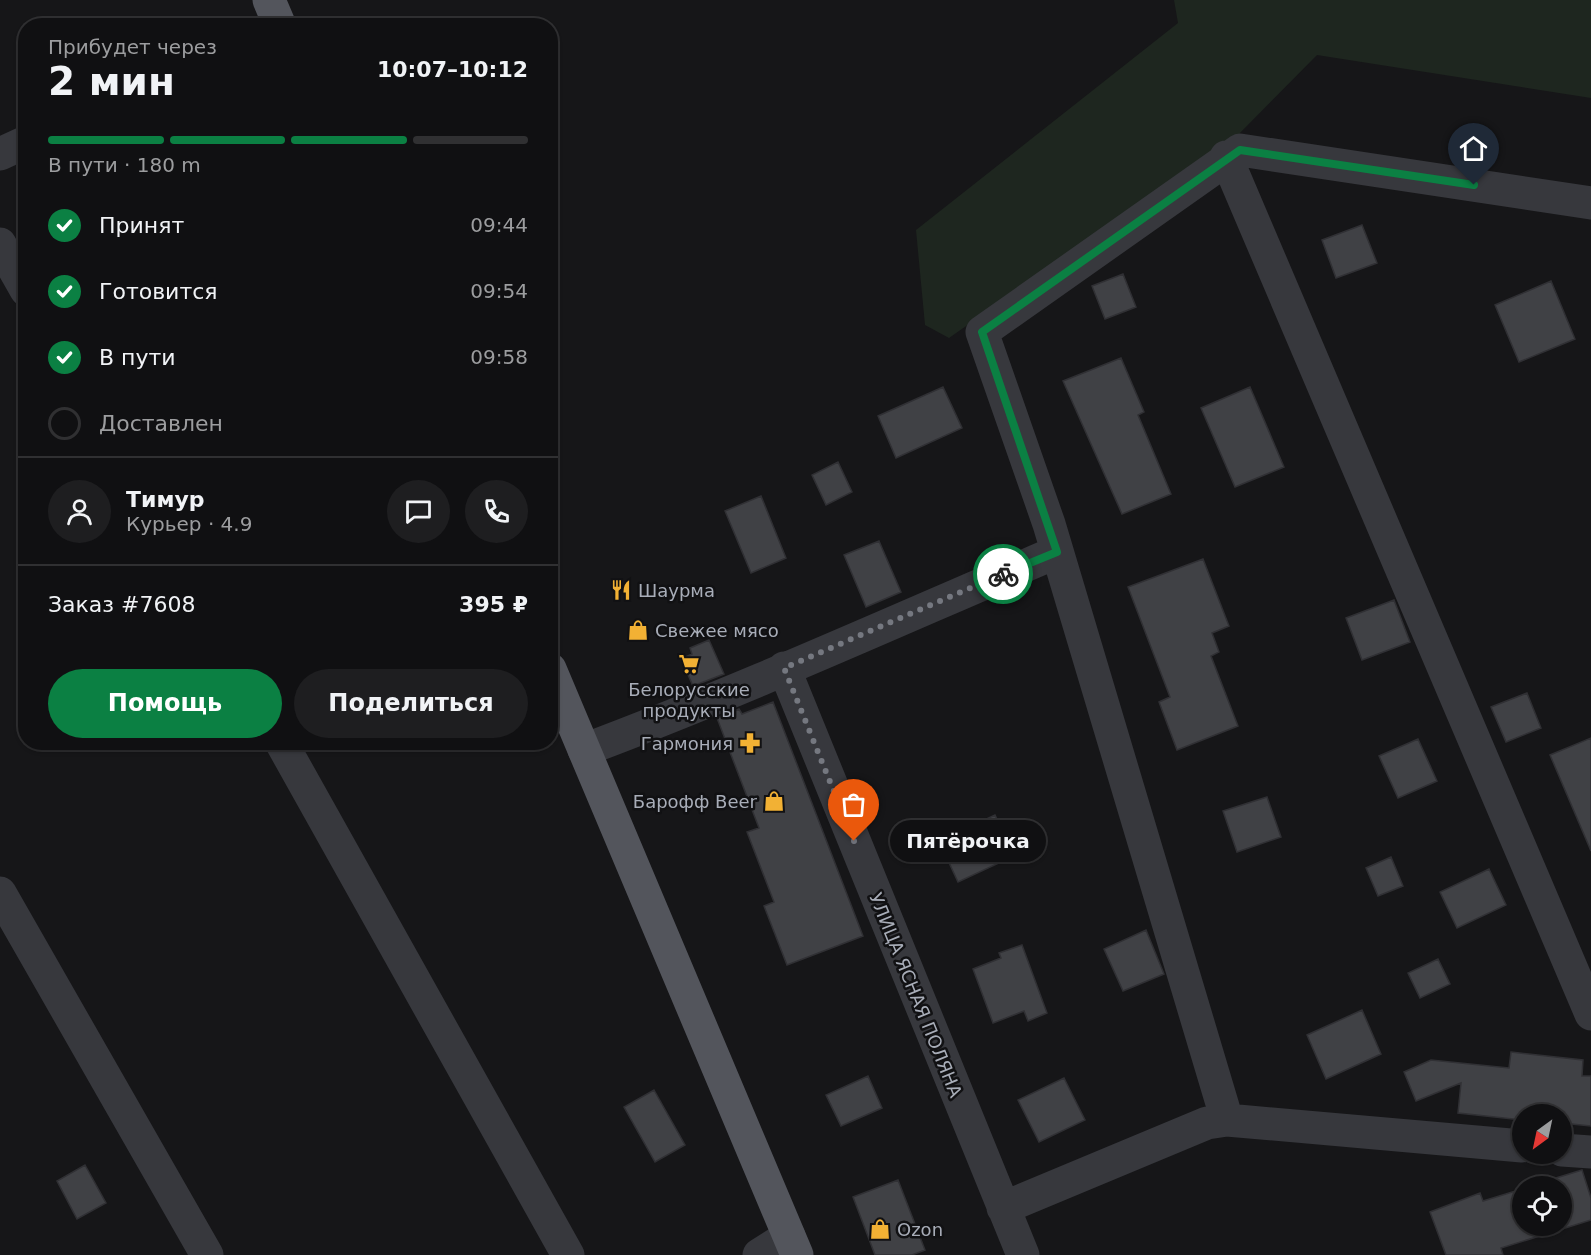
<!DOCTYPE html>
<html lang="ru">
<head>
<meta charset="utf-8">
<style>
	:root { --surface:#101012; --page:#1e1e20; --text:#f1f3f6; --muted:#9c9d9f; --line:#303032; --accent:#0b8043 }
	body { margin:0; font-family:"DejaVu Sans",sans-serif; background:var(--page); color:var(--text); height:100vh; display:flex; flex-direction:column; font-size:22px; white-space:nowrap }
	* { box-sizing:border-box; margin:0 }
	p { font-size:20px; color:var(--muted) }
	.icon { flex:none; width:33px; height:33px; fill:none; stroke:currentColor; stroke-width:2; stroke-linecap:round; stroke-linejoin:round }
	.map { position:relative; flex:1; overflow:hidden }
	.side { position:absolute; left:18px; top:18px; width:540px; height:732px; display:flex; flex-direction:column; background:var(--surface); border-radius:24px; box-shadow:0 2px 4px #0004,0 0 0 2px var(--line) }
	.side>* { flex:none }
	.needle { width:39px; rotate:213deg }
	.buttons { position:absolute; left:1512px; top:1104px; display:grid; gap:12px }
	.buttons a { display:grid; place-items:center; width:60px; height:60px; border-radius:50%; background:var(--surface); box-shadow:0 2px 4px #0004,0 0 0 2px var(--line); font-size:30px }
	.pin { position:absolute; display:grid; place-items:center; width:51px; height:51px; color:#fff; margin:-62px -26px; border-radius:50% 50% 50% 0; rotate:-45deg; box-shadow:0 0 6px #0007 }
	.pin .icon { rotate:45deg }
	.courier { position:absolute; display:grid; place-items:center; width:60px; height:60px; margin:-30px; border:4px solid #0b8043; border-radius:50%; background:#fff; color:#222; box-shadow:0 2px 8px #0007 }
	.bubble { position:absolute; height:42px; border-radius:21px; background:var(--surface); box-shadow:0 2px 4px #0004,0 0 0 2px var(--line); font-size:20px; font-weight:800; line-height:42px; text-align:center }
	.summary em { font-style:normal; font-weight:800 }
	.summary div { display:flex; flex-direction:column-reverse }
	.summary { display:flex; align-items:center; justify-content:space-between; height:102px; padding:0 30px }
	h1 { font-size:39px; font-weight:800; line-height:45px }
	.bar { display:grid; grid-template-columns:repeat(4,1fr); gap:9px 6px; align-content:center; height:72px; padding:0 30px }
	.bar i { height:8px; border-radius:4px; background:var(--line) }
	.bar .on { background:var(--accent) }
	.bar p { grid-column:span 4 }
	.line { display:flex; align-items:center; gap:15px; padding:0 30px; border-top:2px solid var(--line) }
	.line div { flex:1 }
	.round { display:grid; place-items:center; flex:none; width:63px; height:63px; border-radius:32px; background:var(--page) }
	ol { padding:0 30px; list-style:none }
	li { display:flex; align-items:center; gap:18px; height:66px }
	li p { margin-inline-start:auto }
	li .icon { padding:6px; border-radius:50%; background:var(--accent); color:#fff; stroke-width:4 }
	li:last-child { color:var(--muted) }
	li i { width:33px; height:33px; border:3px solid var(--line); border-radius:50% }
	.cta { display:flex; gap:12px; margin-top:auto; padding:12px 30px }
	.cta a { flex:1; height:69px; border-radius:36px; background:var(--accent); color:#fff; font-size:24px; font-weight:800; line-height:69px; text-align:center }
	.cta a+a { background:var(--page); color:var(--text) }
	.map>svg:first-child { display:block }
	.green { fill:#1e261f }
	.building { fill:#404145; stroke:#303034; stroke-width:1.5 }
	.lines { fill:none; stroke-linecap:round; stroke-linejoin:round }
	.minor { stroke:#37383d; stroke-width:33 }
	.major { stroke:#53555c; stroke-width:33 }
	.done { stroke:#757880; stroke-width:6; stroke-dasharray:0 10.8 }
	.route { stroke:#0b8043; stroke-width:8 }
	.labels { text-anchor:middle; dominant-baseline:central; stroke-width:5; stroke-linejoin:round; paint-order:stroke }
	.poi-label { font-size:18px; fill:#a8adb8; stroke:#111113; text-anchor:start }
	.street-label { font-size:18px; fill:#a8adb8; stroke:#111113 }
</style>
</head>
<body>
<div class="map">
<svg width="1591" height="1255" viewBox="0 0 1591 1255">
	<rect width="100%" height="100%" fill="#161618"/>
	<path class="green" d="M 1174,0 L 1591,0 L 1591,98 L 1317,55 L 1237,136 L 949,338 L 925,325 L 916,230 L 1178,23 Z"/>
	<path class="building" d="M 1362,225 L 1377,263 L 1336,278 L 1322,240 Z
		M 1123,274 L 1136,307 L 1105,319 L 1092,286 Z
		M 1551,281 L 1575,339 L 1519,362 L 1495,305 Z
		M 1121,358 L 1144,412 L 1138,415 L 1171,494 L 1122,514 L 1063,381 Z
		M 943,387 L 962,428 L 896,458 L 878,416 Z
		M 1250,387 L 1284,467 L 1235,487 L 1201,408 Z
		M 838,462 L 852,492 L 826,505 L 812,475 Z
		M 761,496 L 786,558 L 751,573 L 725,511 Z
		M 879,541 L 901,592 L 866,607 L 844,555 Z
		M 1203,559 L 1229,626 L 1212,633 L 1219,652 L 1211,656 L 1238,726 L 1177,750 L 1159,702 L 1170,697 L 1128,587 Z
		M 1394,600 L 1410,642 L 1362,660 L 1346,618 Z
		M 709,640 L 724,674 L 693,686 L 681,659 L 692,654 L 690,648 Z
		M 1527,693 L 1541,728 L 1506,742 L 1491,707 Z
		M 773,702 L 863,936 L 787,965 L 764,906 L 774,902 L 747,832 L 759,828 L 717,718 L 739,709 L 742,714 Z
		M 1591,738 L 1591,851 L 1550,755 Z
		M 1418,739 L 1437,781 L 1398,798 L 1379,756 Z
		M 1267,797 L 1281,837 L 1237,852 L 1223,811 Z
		M 995,815 L 1014,856 L 958,882 L 939,841 Z
		M 1391,857 L 1403,886 L 1378,896 L 1366,868 Z
		M 1489,869 L 1506,905 L 1457,928 L 1440,892 Z
		M 1146,930 L 1164,974 L 1123,991 L 1104,949 Z
		M 1022,945 L 1047,1013 L 1028,1021 L 1024,1011 L 993,1023 L 973,969 L 1001,958 L 999,953 Z
		M 1438,959 L 1450,984 L 1420,998 L 1408,973 Z
		M 1362,1010 L 1381,1054 L 1326,1079 L 1307,1035 Z
		M 1511,1052 L 1583,1060 L 1582,1076 L 1591,1076 L 1591,1126 L 1562,1123 L 1562,1114 L 1522,1114 L 1522,1120 L 1458,1113 L 1461,1083 L 1416,1101 L 1404,1072 L 1431,1060 L 1509,1068 Z
		M 868,1076 L 882,1108 L 841,1126 L 826,1095 Z
		M 1064,1078 L 1085,1120 L 1039,1142 L 1018,1100 Z
		M 654,1090 L 685,1145 L 655,1162 L 624,1107 Z
		M 85,1165 L 106,1203 L 77,1219 L 57,1181 Z
		M 1582,1170 L 1591,1198 L 1591,1220 L 1501,1248 L 1503,1255 L 1446,1255 L 1430,1212 L 1480,1193 L 1483,1201 L 1522,1189 L 1522,1226 L 1562,1226 L 1562,1186 L 1530,1186 Z
		M 898,1180 L 925,1250 L 912,1255 L 875,1255 L 853,1197 Z"/>
	<g class="lines">
		<path class="minor" d="M 0,154 L 26,142
			M 1226,157 L 1591,1014
			M 0,244 L 26,290
			M 784,668 L 1023,1255
			M 281,742 L 568,1255
			M 584,750 C 744,690 900,619 1057,552
			M 0,893 L 207,1255
			M 1227,1120 L 1049,524 L 982,332 L 1240,150 L 1591,203
			M 1562,1150 L 1591,1152
			M 1003,1208 L 1207,1123 L 1227,1120 L 1522,1146
			M 759,1255 L 789,1236"/>
		<path class="major" d="M 269,0 L 280,26
			M 550,669 L 797,1255"/>
	</g>
	<g class="lines">
		<path class="done" d="M 854,841 L 784,668 L 1003,574"/>
		<path class="route" d="M 1003,574 L 1057,552 L 982,332 L 1240,150 L 1474,185"/>
	</g>
	<defs>
		<g id="restaurant-bare" transform="scale(1.62)"><path d="M-5-6h1v4h1v-4h1v4h1v-4h1v5L-1.5 .5V6h-2V.5L-5-1ZM5-6V6H3V1.5H1.5Q1.5-4 5-6Z" fill="#f2b134" stroke="#111113" stroke-width="2.5" paint-order="stroke"/></g>
		<g id="shop-bare" transform="scale(1.62)"><path d="M-5-2.5h2.3a2.7 3.5 0 0 1 5.4 0H5L5.5 6h-11ZM-1.5-2.5h3a1.5 2.3 0 0 0-3 0Z" fill="#f2b134" stroke="#111113" stroke-width="2.5" paint-order="stroke"/></g>
		<g id="supermarket-bare" transform="scale(1.62)"><path d="M-6-5.5h2.5l.6 2H6L4.5 2H-2.5L-4.4-4H-6ZM-1.5 3.2a1.3 1.3 0 1 0 .1 0ZM3 3.2a1.3 1.3 0 1 0 .1 0Z" fill="#f2b134" stroke="#111113" stroke-width="2.5" paint-order="stroke"/></g>
		<g id="pharmacy-bare" transform="scale(1.62)"><path d="M-2-6h4v4h4v4h-4v4h-4v-4h-4v-4h4Z" fill="#f2b134" stroke="#111113" stroke-width="2.5" paint-order="stroke"/></g>
	</defs>
	<g fill-rule="evenodd">
		<use href="#restaurant-bare" x="621" y="590"/>
		<use href="#shop-bare" x="638" y="630"/>
		<use href="#supermarket-bare" x="689" y="664"/>
		<use href="#pharmacy-bare" x="750" y="743"/>
		<use href="#shop-bare" x="774" y="801"/>
		<use href="#shop-bare" x="880" y="1229"/>
	</g>
	<g class="labels">
		<g class="poi-label">
			<text x="638" y="590">Шаурма</text>
			<text x="655" y="630">Свежее мясо</text>
			<text x="689" y="689" text-anchor="middle">Белорусские<tspan x="689" dy="21">продукты</tspan></text>
			<text x="733" y="743" text-anchor="end">Гармония</text>
			<text x="757" y="801" text-anchor="end">Барофф Beer</text>
			<text x="897" y="1229">Ozon</text>
		</g>
		<g class="street-label">
			<text transform="translate(916 995) rotate(68)">УЛИЦА ЯСНАЯ ПОЛЯНА</text>
		</g>
	</g>
</svg>
<div class="buttons">
<a><svg class="needle" viewBox="-14 -14 28 28"><path d="M0-13l5 13h-10z" fill="#e53935"/><path d="M0 13l5-13h-10z" fill="#9c9d9f"/></svg></a>
<a><svg class="icon" aria-label="locate" viewBox="0 0 24 24"><circle cx="12" cy="12" r="6"/><path d="M12 2v4M12 18v4M2 12h4M18 12h4"/></svg></a>
</div>
<div class="pin" style="left:854px;top:841px;background:#ea580c"><svg class="icon" aria-label="bag" viewBox="0 0 24 24"><path d="M5 8h14l-1 12H6zM9 8a3 3 0 0 1 6 0"/></svg></div>
<div class="pin" style="left:1474px;top:185px;background:#1f2937"><svg class="icon" aria-label="home" viewBox="0 0 24 24"><path d="M3 11l9-7 9 7M6 9v11h12V9"/></svg></div>
<div class="courier" style="left:1003px;top:574px"><svg class="icon" aria-label="bike" viewBox="0 0 24 24"><circle cx="6" cy="16" r="4"/><circle cx="18" cy="16" r="4"/><path d="M6 16l4-8h5l3 8M10 8l3 8H6M13 5h3"/></svg></div>
<div class="bubble" style="left:890px;top:820px;width:156px">Пятёрочка</div>
<section class="side">
<div class="summary"><div><h1>2 мин</h1><p>Прибудет через</p></div><em>10:07–10:12</em></div>
<div class="bar"><i class="on"></i><i class="on"></i><i class="on"></i><i></i><p>В пути · 180 m</p></div>
<ol>
<li><svg class="icon" aria-label="check" viewBox="0 0 24 24"><path d="M5 12l5 5 9-10"/></svg>Принят<p>09:44</p></li>
<li><svg class="icon" aria-label="check" viewBox="0 0 24 24"><path d="M5 12l5 5 9-10"/></svg>Готовится<p>09:54</p></li>
<li><svg class="icon" aria-label="check" viewBox="0 0 24 24"><path d="M5 12l5 5 9-10"/></svg>В пути<p>09:58</p></li>
<li><i></i>Доставлен</li>
</ol>
<div class="line" style="height:108px"><a class="round"><svg class="icon" aria-label="person" viewBox="0 0 24 24"><circle cx="12" cy="8" r="4"/><path d="M4 21q1-7 8-7t8 7"/></svg></a><div><b>Тимур</b><p>Курьер · 4.9</p></div><a class="round"><svg class="icon" aria-label="chat" viewBox="0 0 24 24"><path d="M4 5h16v11H9l-5 4z"/></svg></a><a class="round"><svg class="icon" aria-label="phone" viewBox="0 0 24 24"><path d="M5 4h4l2 5-3 2q2 4 5 5l2-3 5 2v4C11 20 4 13 5 4z"/></svg></a></div>
<div class="line" style="height:78px"><div>Заказ #7608</div><b>395 ₽</b></div>
<div class="cta"><a>Помощь</a><a>Поделиться</a></div>
</section>
</div>
</body>
</html>
